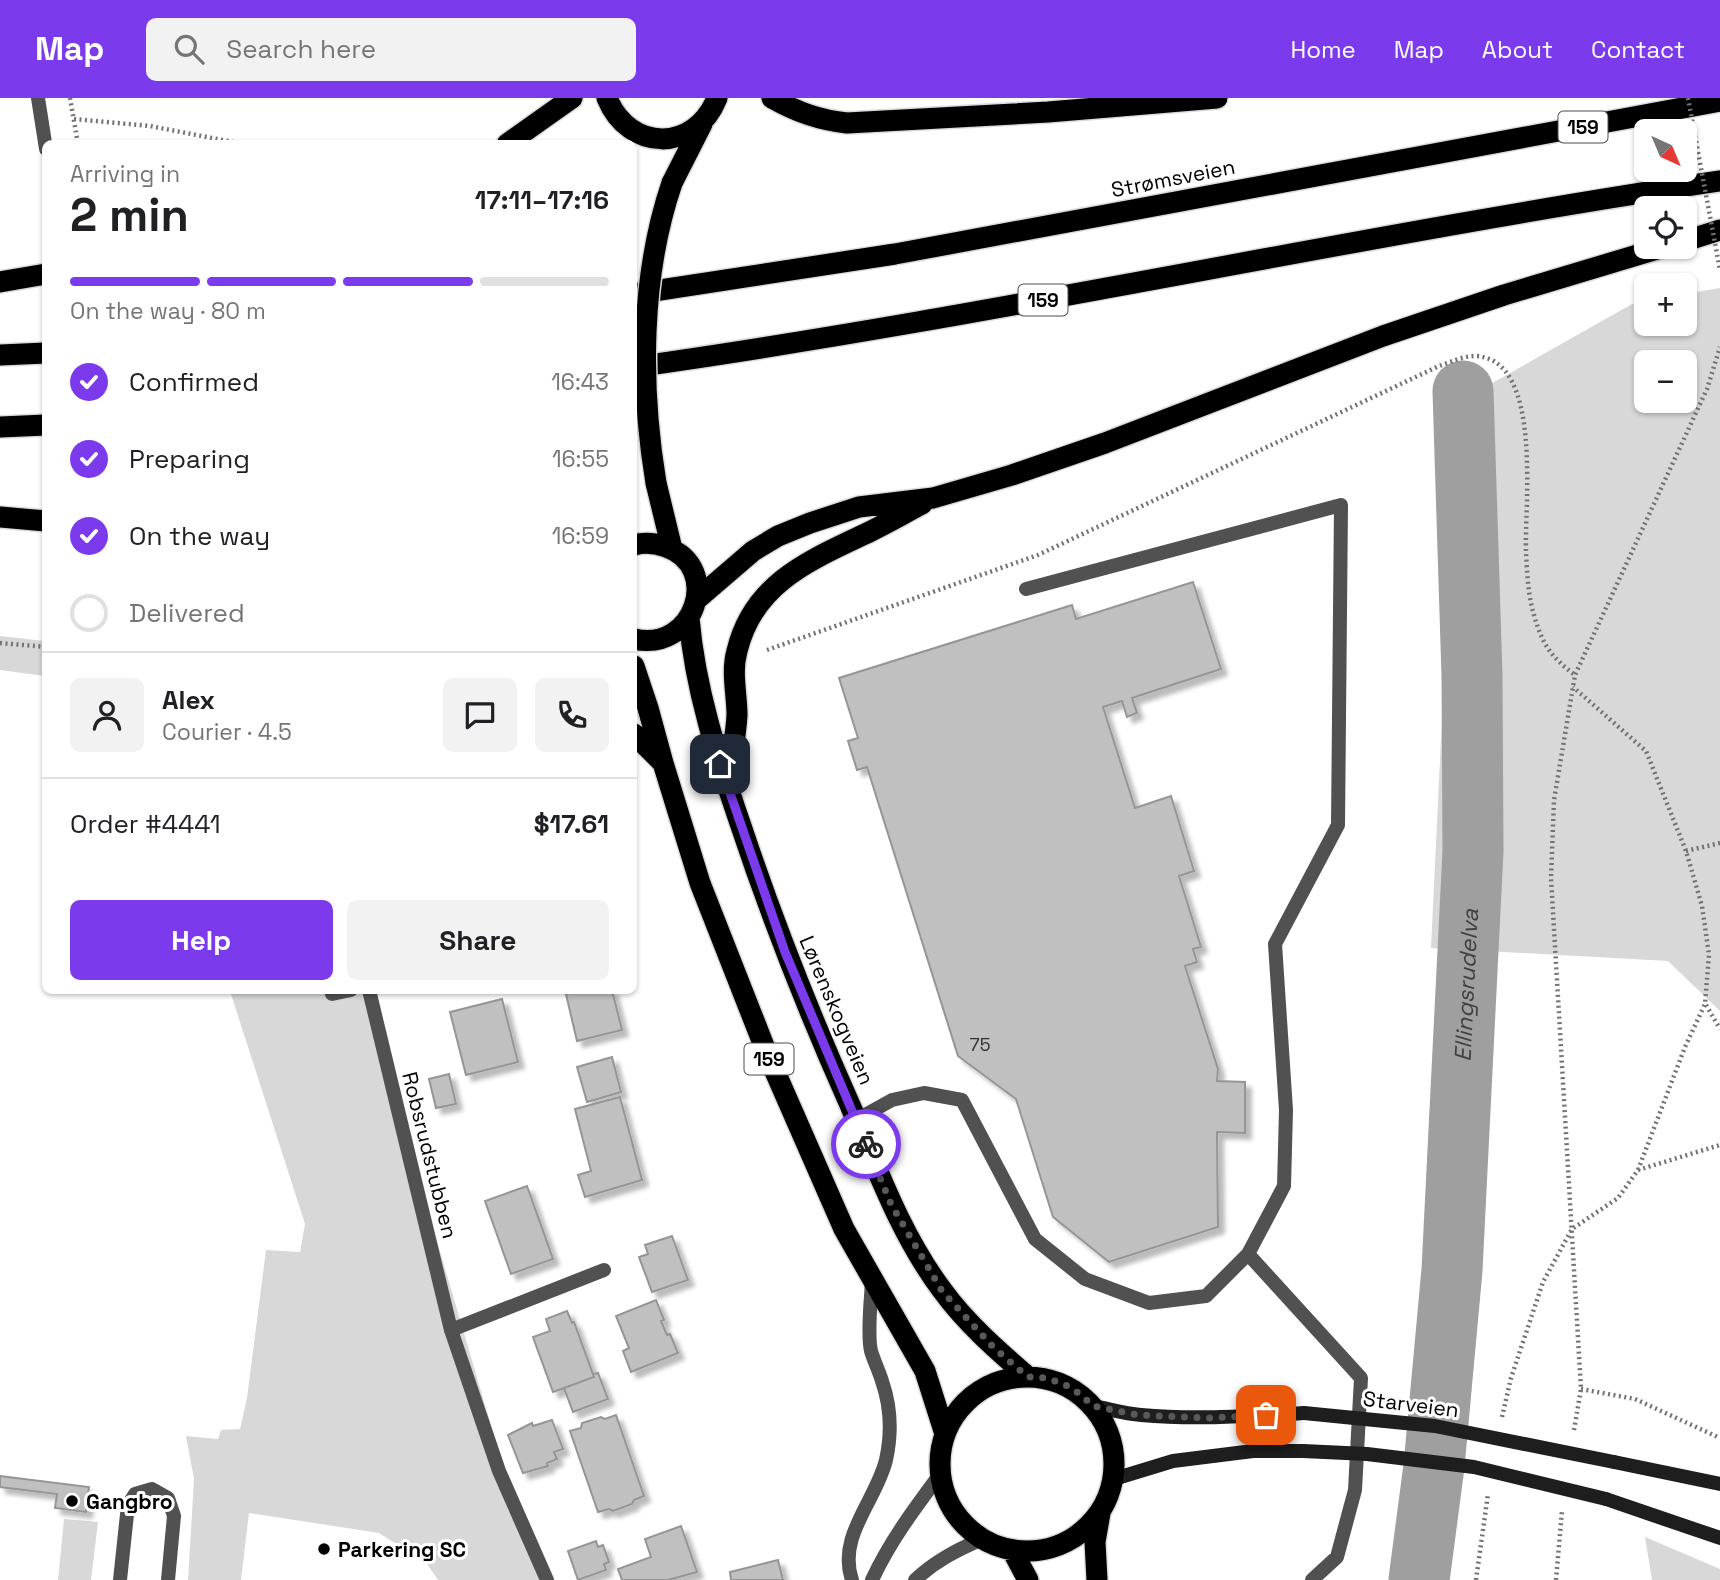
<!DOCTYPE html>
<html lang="en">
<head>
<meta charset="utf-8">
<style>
	:root { --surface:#fff; --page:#f2f2f2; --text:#202124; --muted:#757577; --line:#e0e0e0; --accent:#7c3aed }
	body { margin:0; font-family:"Space Grotesk",sans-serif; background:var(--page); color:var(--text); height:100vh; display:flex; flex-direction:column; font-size:26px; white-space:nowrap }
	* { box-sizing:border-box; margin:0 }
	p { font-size:23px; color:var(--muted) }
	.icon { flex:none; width:38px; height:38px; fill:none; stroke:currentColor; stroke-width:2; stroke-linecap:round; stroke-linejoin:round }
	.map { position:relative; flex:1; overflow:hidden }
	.details { position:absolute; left:42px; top:42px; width:595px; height:854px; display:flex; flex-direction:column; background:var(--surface); border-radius:10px; box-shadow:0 2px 5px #0004 }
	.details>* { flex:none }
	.needle { width:46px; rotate:136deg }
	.tools { position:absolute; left:1634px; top:21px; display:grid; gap:14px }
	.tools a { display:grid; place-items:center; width:63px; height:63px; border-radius:10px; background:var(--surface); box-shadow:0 2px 5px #0004; font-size:35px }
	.pin { position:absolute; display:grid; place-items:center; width:60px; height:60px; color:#fff; margin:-30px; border-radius:14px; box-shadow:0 4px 10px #0006 }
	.courier { position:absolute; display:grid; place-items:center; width:70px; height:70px; margin:-35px; border:5px solid #7c3aed; border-radius:50%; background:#fff; color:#222; box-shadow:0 2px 9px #0007 }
	.overview em { font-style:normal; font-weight:600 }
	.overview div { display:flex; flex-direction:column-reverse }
	.overview { display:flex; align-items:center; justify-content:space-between; height:119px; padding:0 28px }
	h1 { font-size:46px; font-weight:600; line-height:52px }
	.bar { display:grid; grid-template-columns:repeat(4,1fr); gap:10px 7px; align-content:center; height:84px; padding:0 28px }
	.bar i { height:9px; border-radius:5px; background:var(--line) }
	.bar .on { background:var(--accent) }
	.bar p { grid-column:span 4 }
	.line { display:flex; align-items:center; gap:18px; padding:0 28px; border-top:2px solid var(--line) }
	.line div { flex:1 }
	.round { display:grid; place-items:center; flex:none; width:74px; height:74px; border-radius:10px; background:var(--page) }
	ol { padding:0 28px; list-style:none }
	li { display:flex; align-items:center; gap:21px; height:77px }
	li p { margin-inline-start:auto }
	li .icon { padding:7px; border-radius:50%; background:var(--accent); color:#fff; stroke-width:4 }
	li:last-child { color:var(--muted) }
	li i { width:38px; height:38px; border:4px solid var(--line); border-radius:50% }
	.primary-button { display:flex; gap:14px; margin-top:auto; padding:14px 28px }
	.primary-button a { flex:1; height:80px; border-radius:10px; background:var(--accent); color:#fff; font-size:28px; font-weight:600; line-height:80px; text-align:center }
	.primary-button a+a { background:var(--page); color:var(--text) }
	header { display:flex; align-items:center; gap:42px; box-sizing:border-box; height:98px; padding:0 35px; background:var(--accent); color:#fff }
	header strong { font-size:33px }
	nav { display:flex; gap:38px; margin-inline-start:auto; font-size:24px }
	.search { width:490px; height:63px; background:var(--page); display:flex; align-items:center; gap:18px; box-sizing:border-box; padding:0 24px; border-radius:10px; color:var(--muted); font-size:26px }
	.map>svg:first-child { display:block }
	.green { fill:#d8d8d8; fill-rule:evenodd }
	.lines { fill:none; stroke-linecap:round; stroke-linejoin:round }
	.river { stroke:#9f9f9f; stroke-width:61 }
	.building { fill:#c0c0c0; stroke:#959595; stroke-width:2; filter:url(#shadow) }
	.highway-casing { stroke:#dbdbdb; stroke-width:24 }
	.path { stroke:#737373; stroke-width:4.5; stroke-dasharray:2 3.5; stroke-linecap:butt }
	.lane { stroke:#515151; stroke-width:14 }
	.street { stroke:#515151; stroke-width:14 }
	.secondary { stroke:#1e1e1e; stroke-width:14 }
	.highway { stroke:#000; stroke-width:21 }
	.highway-bridge-casing { stroke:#dbdbdb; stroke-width:24; stroke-linecap:butt }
	.path-bridge { stroke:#737373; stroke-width:4.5; stroke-dasharray:2 3.5; stroke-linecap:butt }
	.secondary-bridge { stroke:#1e1e1e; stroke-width:14 }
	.highway-bridge { stroke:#000; stroke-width:21 }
	.done { stroke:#595959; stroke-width:7; stroke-dasharray:0 12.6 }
	.route { stroke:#7c3aed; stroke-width:9 }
	.poi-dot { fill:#000; stroke:#fff; stroke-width:2.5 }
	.labels { text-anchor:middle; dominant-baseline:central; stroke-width:6; stroke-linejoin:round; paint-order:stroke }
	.number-label { font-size:18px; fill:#303030 }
	.shield { fill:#fff; stroke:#4c4c4c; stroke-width:2 }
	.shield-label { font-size:19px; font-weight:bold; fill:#000 }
	.street-label { font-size:21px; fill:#000; stroke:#fff }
	.poi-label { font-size:21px; font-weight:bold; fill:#000; stroke:#fff; text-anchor:start }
	.water-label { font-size:23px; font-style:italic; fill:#404040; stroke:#fff }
</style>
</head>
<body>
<header>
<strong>Map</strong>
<div class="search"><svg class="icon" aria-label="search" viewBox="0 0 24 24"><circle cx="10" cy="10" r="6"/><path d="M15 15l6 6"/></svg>Search here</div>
<nav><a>Home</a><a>Map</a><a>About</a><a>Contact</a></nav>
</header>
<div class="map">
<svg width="1720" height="1482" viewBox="0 0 1720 1482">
	<defs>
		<filter id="shadow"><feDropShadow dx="6" dy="6" stdDeviation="2" flood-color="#0004"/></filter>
	</defs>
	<rect width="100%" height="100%" fill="#fff"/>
	<path class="green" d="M 1720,190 L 1720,913 L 1668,863 L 1431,850 L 1457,305 L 1632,206 L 1647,204 L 1647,226 L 1685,226 L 1685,196 ZM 1647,264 L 1685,264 L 1685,303 L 1647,303 Z
		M 0,538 L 45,543 L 45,578 L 0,572 Z
		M 230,893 L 366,893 L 373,925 L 505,1375 L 550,1482 L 438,1482 L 427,1466 L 379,1435 L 249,1415 L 241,1482 L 188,1482 L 194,1381 L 186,1338 L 218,1341 L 221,1332 L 240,1331 L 247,1300 L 266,1152 L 300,1154 L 305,1126 Z
		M 64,1421 L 98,1424 L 91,1482 L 58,1482 Z
		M 1645,1439 L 1720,1471 L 1720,1482 L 1652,1482 Z"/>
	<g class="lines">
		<path class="river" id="s1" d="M 1419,1482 L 1434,1368 L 1452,1172 L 1473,753 L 1472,578 L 1463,293"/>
	</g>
	<path class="building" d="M 1193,484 L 1221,571 L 1132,600 L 1137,615 L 1127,619 L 1122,603 L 1103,609 L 1135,710 L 1171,698 L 1194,773 L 1179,778 L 1201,849 L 1193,851 L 1197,864 L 1185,868 L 1218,971 L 1217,983 L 1245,984 L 1245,1035 L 1217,1034 L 1218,1129 L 1109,1164 L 1053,1119 L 1016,1001 L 958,958 L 867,669 L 857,672 L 848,643 L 858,640 L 839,580 L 1072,507 L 1076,521 Z
		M 565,892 L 612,892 L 622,932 L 577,943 Z
		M 502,901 L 518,964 L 466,977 L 450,914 Z
		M 612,959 L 621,994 L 587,1004 L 577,969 Z
		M 449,976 L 456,1006 L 436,1010 L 429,981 Z
		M 620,999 L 642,1082 L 585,1099 L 578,1077 L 591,1073 L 575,1011 Z
		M 527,1088 L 553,1161 L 511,1176 L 485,1103 Z
		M 672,1138 L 688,1182 L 652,1194 L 639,1159 L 648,1156 L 645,1147 Z
		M 656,1202 L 664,1222 L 661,1223 L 667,1237 L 670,1236 L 678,1255 L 631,1274 L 623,1253 L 629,1250 L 616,1218 Z
		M 567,1213 L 572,1225 L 574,1224 L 594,1279 L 553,1294 L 533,1239 L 550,1233 L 546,1221 Z
		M 598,1275 L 608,1301 L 573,1314 L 564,1290 L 594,1279 L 593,1276 Z
		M 616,1317 L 644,1398 L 634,1402 L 632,1406 L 613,1413 L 609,1411 L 598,1414 L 570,1333 L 581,1330 L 582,1325 L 601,1319 L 605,1321 Z
		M 552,1322 L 563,1351 L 554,1354 L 557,1361 L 547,1365 L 548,1368 L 523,1375 L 508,1337 L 532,1325 L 533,1328 Z
		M 0,1378 L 89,1389 L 86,1414 L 55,1410 L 57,1396 L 0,1389 Z
		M 681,1428 L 697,1474 L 668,1482 L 622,1482 L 618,1471 L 651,1459 L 645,1441 Z
		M 596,1443 L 598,1449 L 603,1447 L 609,1464 L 604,1466 L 606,1472 L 578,1482 L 568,1453 Z
		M 778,1462 L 783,1482 L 731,1482 L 730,1474 Z"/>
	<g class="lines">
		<g class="highway-casing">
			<path id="highway" d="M 607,0 C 629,54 695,55 717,0
				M 772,0 C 797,14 819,22 847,25 L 1048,14 L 1217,0
				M 507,46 L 572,0
				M 672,85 L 702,26
				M 1685,143 L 1720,132
				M 0,184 L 46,176
				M 634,196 L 895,156 L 1720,3
				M 0,257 L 46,255
				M 634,269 C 997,218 1356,137 1720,83
				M 0,329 L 46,327
				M 656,385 L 672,451
				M 0,419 L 46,423
				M 634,447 C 645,444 655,445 666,449 C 723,469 695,555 634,541
				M 696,502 L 753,453 L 778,438 L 810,425 L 859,409 L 933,400 L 1012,377 L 1105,345 L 1383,238 L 1504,197 L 1664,149
				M 689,520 C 695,591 717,658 740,725 C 772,821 809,915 850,1007 C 877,1070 900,1136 942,1192 C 966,1225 997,1252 1028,1279
				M 634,568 L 648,610 L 663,665 L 700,785 L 766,953 L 844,1131 L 925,1273 L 945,1336
				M 634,636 L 662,664
				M 729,681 C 731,660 736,638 737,617 C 737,596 731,574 737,553 C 753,486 808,463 865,436 C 884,427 903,416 922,406
				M940 1366a87 87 0 1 1 174 0a87 87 0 1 1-174 0Z
				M 1012,1452 L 1028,1482
				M 1097,1482 L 1095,1444 L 1100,1415"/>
		</g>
		<path class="path" d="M 70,0 L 78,46
			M 74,21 L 150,28 L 243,46
			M 0,545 L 46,549
			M 767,552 L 1038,457 L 1439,268 C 1451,264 1463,258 1475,258 C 1544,260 1524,410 1526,454 C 1527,474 1528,498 1534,517 C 1542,546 1551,559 1575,577
			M 1686,753 L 1720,745
			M 1706,907 L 1720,931
			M 1638,1072 L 1720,1047
			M 1581,1291 L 1635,1301 L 1720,1340
			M 1502,1319 L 1511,1280 L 1543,1184 L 1572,1131 L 1618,1100 L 1638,1072 L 1685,949 L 1705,906 L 1709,857 L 1702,808 L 1686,753 L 1646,653 L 1573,589
			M 1574,1332 L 1581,1291 L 1551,780 L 1554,702 L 1575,577 L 1707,291 L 1720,249
			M 1476,1482 L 1488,1396
			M 1556,1482 L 1562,1413"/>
		<path class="lane" d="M 38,0 L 46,51
			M 332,896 L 351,892
			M 856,1022 L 892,1002 L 924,995 L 962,1002 L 1035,1141 L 1085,1181 L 1149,1205 L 1206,1198 L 1248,1156 L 1284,1088 L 1286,1012 L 1275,846 L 1338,727 L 1341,407 L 1026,491
			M 1248,1156 L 1361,1280 L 1355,1392 L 1337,1459 L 1312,1482
			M 451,1232 L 604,1172
			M 120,1482 L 128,1407 L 135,1396 L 152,1391 L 168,1400 L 174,1418 L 168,1482"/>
		<path class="street" d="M 369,892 L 451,1232 L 499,1373 L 547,1482
			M 852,1482 C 837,1438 876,1403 886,1362 C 892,1335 891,1309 882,1283 C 879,1273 874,1263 871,1253 C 867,1235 871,1203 872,1183
			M 872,1482 C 890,1443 915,1410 941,1375
			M 915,1482 C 935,1463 957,1452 982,1441"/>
		<path class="secondary" d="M 1093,1308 C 1109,1311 1125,1316 1141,1317 C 1196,1322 1250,1318 1304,1315
			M 1614,1364 L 1720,1386
			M 1114,1381 L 1173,1363 L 1253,1353 L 1303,1353
			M 1606,1401 L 1720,1440"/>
		<use href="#highway" class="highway"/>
		<g class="highway-bridge-casing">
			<path id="highway-bridge" d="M 656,385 C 640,288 640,179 672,85"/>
		</g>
		<path class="path-bridge" d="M 1688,0 L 1720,172"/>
		<path class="secondary-bridge" d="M 1304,1315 L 1435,1328 L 1614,1364
			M 1303,1353 L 1367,1356 L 1474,1369 L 1606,1401"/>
		<use href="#highway-bridge" class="highway-bridge"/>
	</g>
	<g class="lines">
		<path class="done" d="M 866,1046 L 891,1106 L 942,1193 L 994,1250 L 1028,1279 L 1046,1280 L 1064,1286 L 1080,1296 L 1093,1308 L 1138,1317 L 1210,1320 L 1266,1317"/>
		<path class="route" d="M 720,666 L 785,854 L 866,1046"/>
	</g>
	<g class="poi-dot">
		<circle cx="72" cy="1403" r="7"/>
		<circle cx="324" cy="1451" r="7"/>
	</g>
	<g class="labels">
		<g class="number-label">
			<text x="980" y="946">75</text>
		</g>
		<g class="shield">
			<rect x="1558.5" y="13.5" width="49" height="31" rx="5"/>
			<rect x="1018.5" y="186.5" width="49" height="31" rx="5"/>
			<rect x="744.5" y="945.5" width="49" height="31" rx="5"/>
		</g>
		<g class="shield-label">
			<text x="1583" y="29">159</text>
			<text x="1043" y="202">159</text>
			<text x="769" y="961">159</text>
		</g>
		<g class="street-label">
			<text transform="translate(1173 80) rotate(-11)">Strømsveien</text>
			<text transform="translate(837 912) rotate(67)">Lørenskogveien</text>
			<text transform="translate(430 1057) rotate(76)">Robsrudstubben</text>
			<text transform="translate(1411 1306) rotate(7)">Starveien</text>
		</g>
		<g class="poi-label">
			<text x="86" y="1403">Gangbro</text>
			<text x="338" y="1451">Parkering SC</text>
		</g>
		<g class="water-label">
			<text stroke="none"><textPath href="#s1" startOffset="597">Ellingsrudelva</textPath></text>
		</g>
	</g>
</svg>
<div class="tools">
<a><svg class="needle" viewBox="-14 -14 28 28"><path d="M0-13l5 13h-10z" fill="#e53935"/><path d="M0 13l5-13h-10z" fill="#757577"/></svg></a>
<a><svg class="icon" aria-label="locate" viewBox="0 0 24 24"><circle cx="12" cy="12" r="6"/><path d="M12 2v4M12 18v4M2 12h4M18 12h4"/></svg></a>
<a>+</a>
<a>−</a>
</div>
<div class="pin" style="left:1266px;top:1317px;background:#ea580c"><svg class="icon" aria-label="bag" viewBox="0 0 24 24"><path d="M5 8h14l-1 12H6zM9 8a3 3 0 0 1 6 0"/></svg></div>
<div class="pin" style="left:720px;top:666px;background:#1f2937"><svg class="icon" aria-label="home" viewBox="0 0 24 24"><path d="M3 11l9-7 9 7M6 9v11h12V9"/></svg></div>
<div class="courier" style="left:866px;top:1046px"><svg class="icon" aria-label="bike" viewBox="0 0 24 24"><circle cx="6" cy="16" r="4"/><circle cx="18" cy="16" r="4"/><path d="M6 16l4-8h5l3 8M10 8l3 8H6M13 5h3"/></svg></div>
<section class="details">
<div class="overview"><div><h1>2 min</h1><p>Arriving in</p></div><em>17:11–17:16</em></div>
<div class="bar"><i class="on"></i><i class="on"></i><i class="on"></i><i></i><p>On the way · 80 m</p></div>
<ol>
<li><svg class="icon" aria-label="check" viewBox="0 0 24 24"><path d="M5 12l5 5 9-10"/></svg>Confirmed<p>16:43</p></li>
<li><svg class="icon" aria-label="check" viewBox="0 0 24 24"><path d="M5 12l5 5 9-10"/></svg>Preparing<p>16:55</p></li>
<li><svg class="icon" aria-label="check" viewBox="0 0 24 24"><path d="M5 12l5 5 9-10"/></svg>On the way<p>16:59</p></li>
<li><i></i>Delivered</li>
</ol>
<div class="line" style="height:126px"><a class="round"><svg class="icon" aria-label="person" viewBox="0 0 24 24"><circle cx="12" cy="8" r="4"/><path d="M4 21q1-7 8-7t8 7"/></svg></a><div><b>Alex</b><p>Courier · 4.5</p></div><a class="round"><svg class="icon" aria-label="chat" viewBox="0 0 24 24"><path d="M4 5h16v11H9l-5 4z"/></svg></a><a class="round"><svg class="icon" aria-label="phone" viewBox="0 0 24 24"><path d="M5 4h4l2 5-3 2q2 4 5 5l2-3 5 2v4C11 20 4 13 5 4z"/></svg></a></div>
<div class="line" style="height:91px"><div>Order #4441</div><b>$17.61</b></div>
<div class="primary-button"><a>Help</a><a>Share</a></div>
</section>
</div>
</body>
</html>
